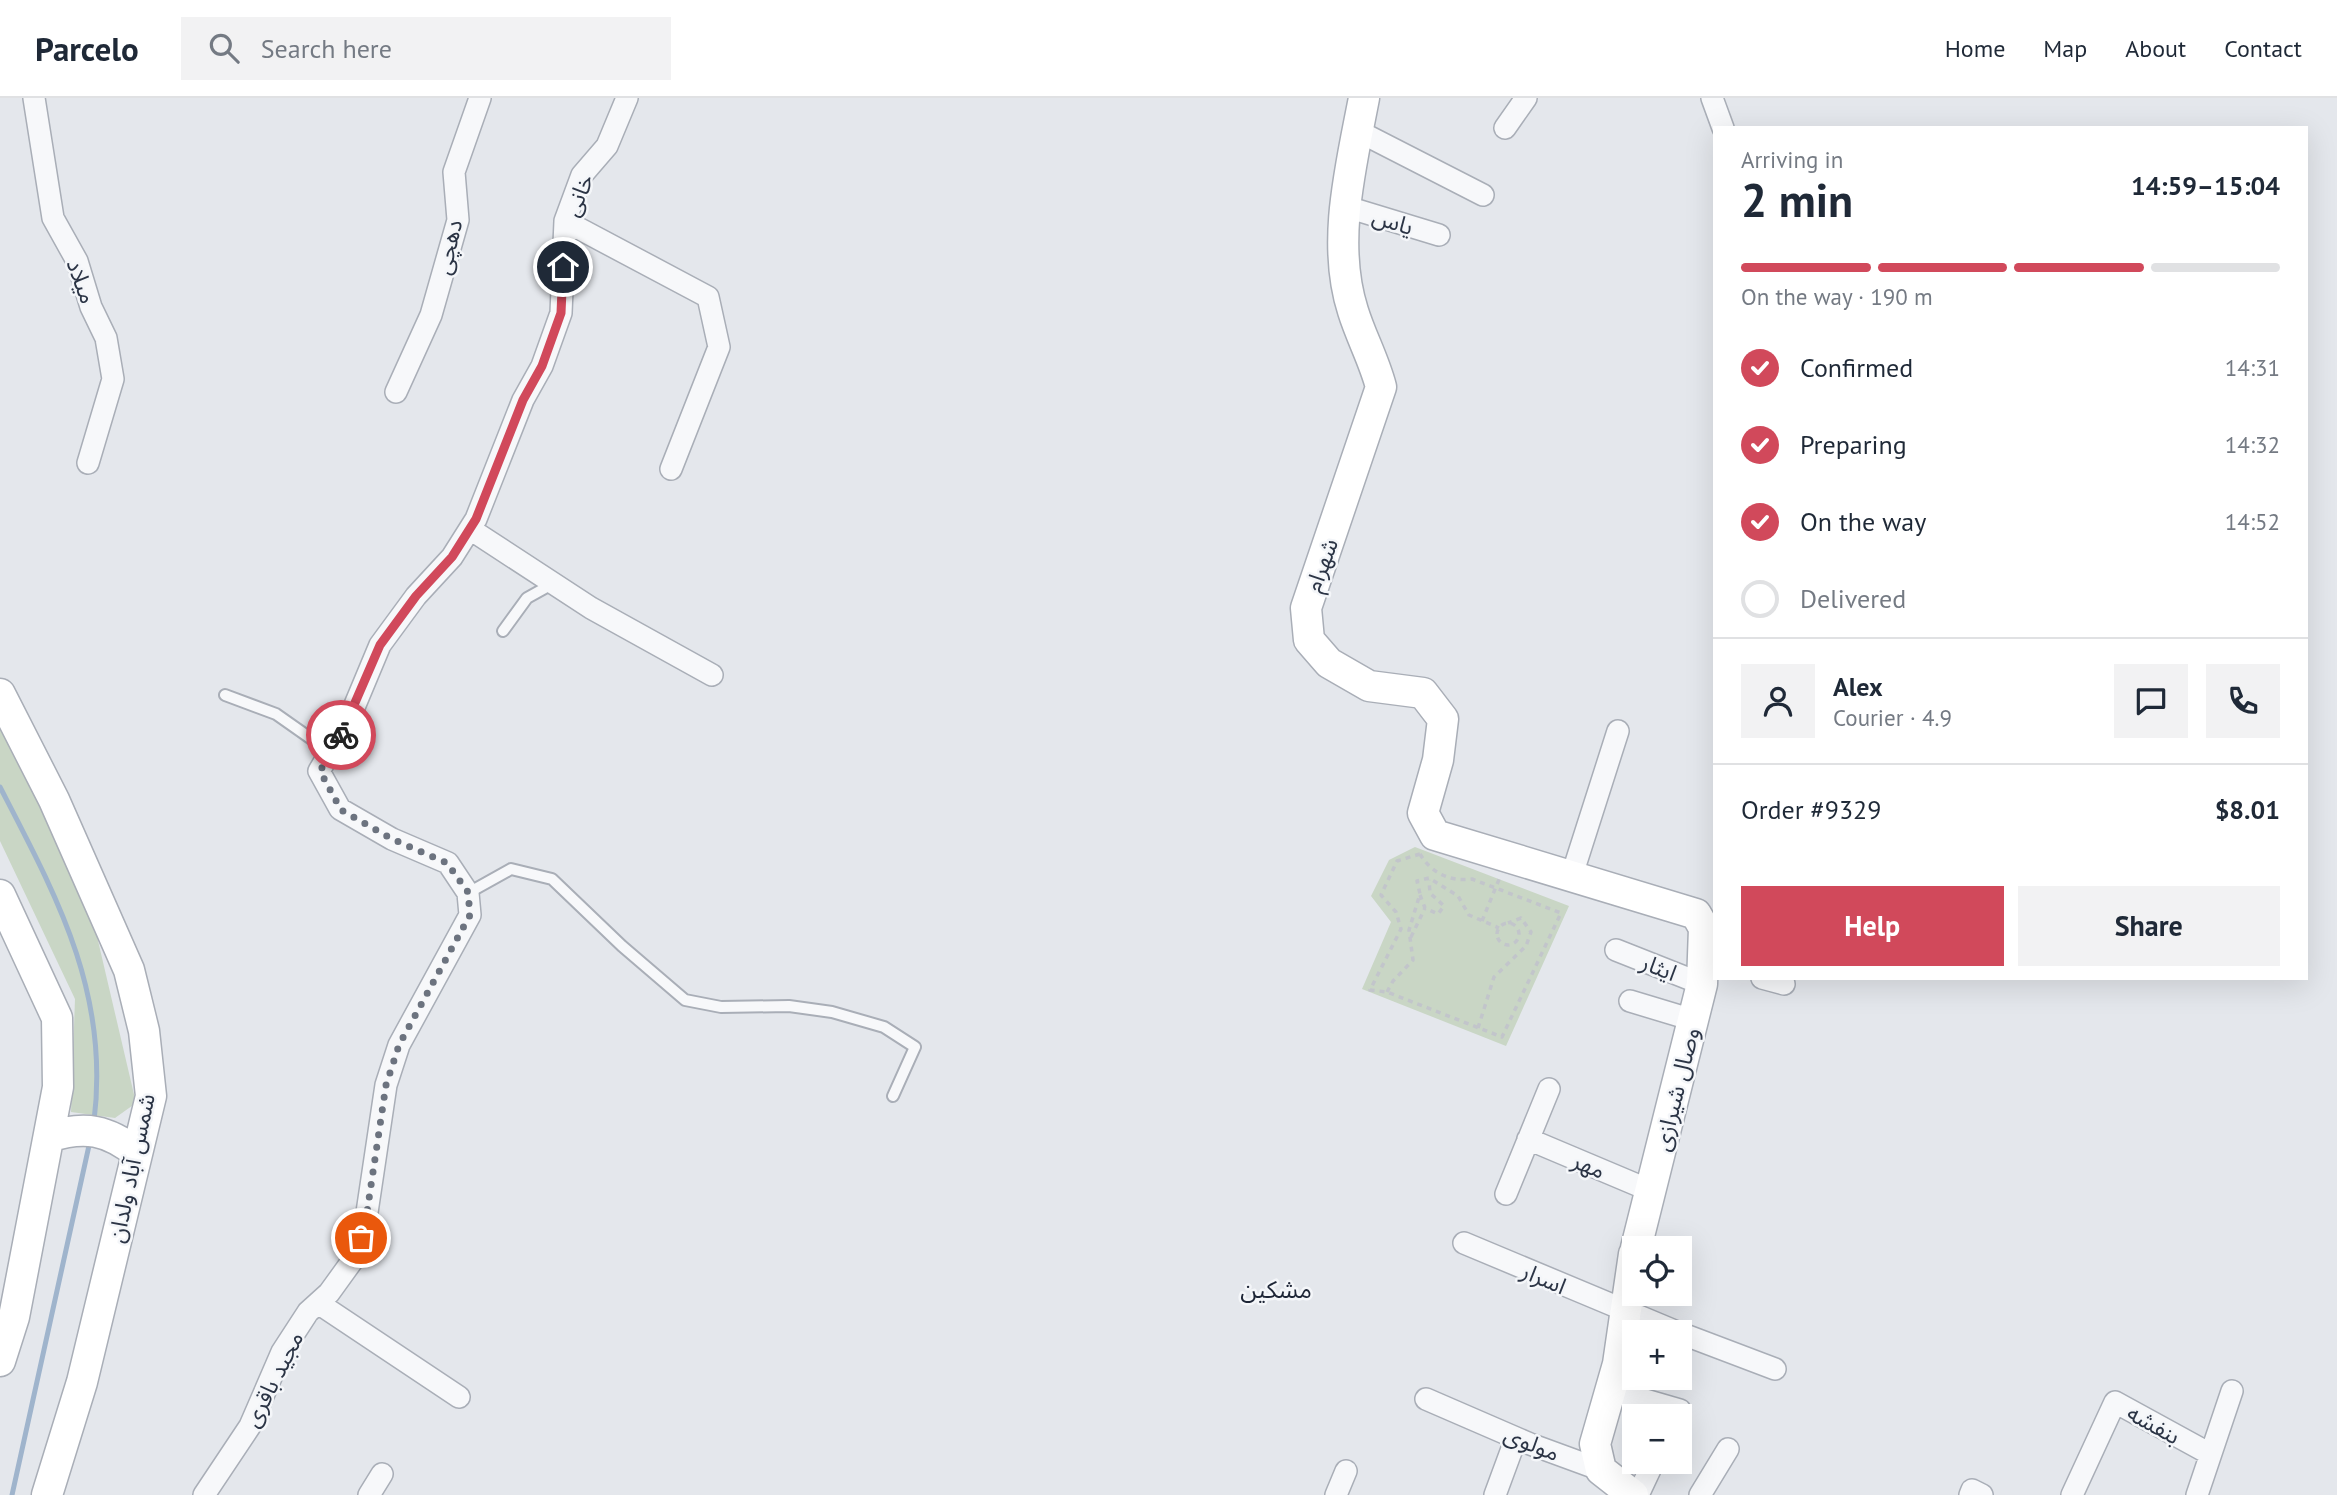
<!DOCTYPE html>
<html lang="en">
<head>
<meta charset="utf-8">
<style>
	:root { --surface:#fff; --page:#f2f2f3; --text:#1f2937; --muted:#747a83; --line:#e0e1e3; --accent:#d1495b }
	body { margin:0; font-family:"PT Sans","Noto Sans Arabic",sans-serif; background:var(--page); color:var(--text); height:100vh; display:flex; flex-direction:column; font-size:26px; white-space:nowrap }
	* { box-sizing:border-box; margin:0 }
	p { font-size:23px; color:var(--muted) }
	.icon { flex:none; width:38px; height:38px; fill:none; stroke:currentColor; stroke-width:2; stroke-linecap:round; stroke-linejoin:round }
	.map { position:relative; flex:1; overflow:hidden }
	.side { position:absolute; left:1713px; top:28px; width:595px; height:854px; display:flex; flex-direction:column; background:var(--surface); border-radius:0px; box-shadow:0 7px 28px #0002 }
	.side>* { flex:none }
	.controls { position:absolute; left:1622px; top:1138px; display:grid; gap:14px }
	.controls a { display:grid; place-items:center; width:70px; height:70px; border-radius:0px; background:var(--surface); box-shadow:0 7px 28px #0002; font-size:35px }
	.pin { position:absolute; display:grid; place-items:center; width:60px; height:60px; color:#fff; margin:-30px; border:4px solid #fff; border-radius:50%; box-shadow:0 2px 7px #0007 }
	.courier { position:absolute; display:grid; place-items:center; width:70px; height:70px; margin:-35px; border:5px solid #d1495b; border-radius:50%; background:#fff; color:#222; box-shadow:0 2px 9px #0007 }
	.head em { font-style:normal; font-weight:800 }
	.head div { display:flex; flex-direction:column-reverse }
	.head { display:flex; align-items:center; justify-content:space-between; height:119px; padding:0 28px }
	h1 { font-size:46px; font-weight:800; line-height:52px }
	.bar { display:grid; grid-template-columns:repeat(4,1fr); gap:10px 7px; align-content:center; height:84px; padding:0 28px }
	.bar i { height:9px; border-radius:5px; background:var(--line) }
	.bar .selected { background:var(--accent) }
	.bar p { grid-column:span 4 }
	.line { display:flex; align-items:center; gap:18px; padding:0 28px; border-top:2px solid var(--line) }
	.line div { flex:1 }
	.round { display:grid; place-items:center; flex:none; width:74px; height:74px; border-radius:0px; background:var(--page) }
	ol { padding:0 28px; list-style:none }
	li { display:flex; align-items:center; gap:21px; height:77px }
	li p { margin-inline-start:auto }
	li .icon { padding:7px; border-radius:50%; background:var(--accent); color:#fff; stroke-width:4 }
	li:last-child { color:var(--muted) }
	li i { width:38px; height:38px; border:4px solid var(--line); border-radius:50% }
	.action { display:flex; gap:14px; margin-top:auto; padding:14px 28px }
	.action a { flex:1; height:80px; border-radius:0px; background:var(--accent); color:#fff; font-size:28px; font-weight:800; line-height:80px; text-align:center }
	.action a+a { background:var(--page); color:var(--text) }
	header { display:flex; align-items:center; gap:42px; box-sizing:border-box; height:98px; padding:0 35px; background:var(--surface); border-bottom:2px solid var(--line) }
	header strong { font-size:33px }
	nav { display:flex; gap:38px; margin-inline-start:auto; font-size:24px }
	.search { width:490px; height:63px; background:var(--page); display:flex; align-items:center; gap:18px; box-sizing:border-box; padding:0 24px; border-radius:0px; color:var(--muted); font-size:26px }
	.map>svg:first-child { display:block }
	.green { fill:#c9d6c5 }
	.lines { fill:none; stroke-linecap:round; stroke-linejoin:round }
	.stream { stroke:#9fb4cc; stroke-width:5 }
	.lane-casing { stroke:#a9aeb7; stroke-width:14 }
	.street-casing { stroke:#a9aeb7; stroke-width:24 }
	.secondary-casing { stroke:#a9aeb7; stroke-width:33 }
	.path { stroke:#c2c5cb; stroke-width:3.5; stroke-dasharray:5 5; stroke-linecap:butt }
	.lane { stroke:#f7f8fa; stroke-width:10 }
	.street { stroke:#f7f8fa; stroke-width:21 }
	.secondary { stroke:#fff; stroke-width:30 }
	.done { stroke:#6c737f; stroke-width:7; stroke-dasharray:0 12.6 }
	.route { stroke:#d1495b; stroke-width:9 }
	.labels { text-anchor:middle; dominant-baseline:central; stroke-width:5; stroke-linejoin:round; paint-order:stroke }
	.street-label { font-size:23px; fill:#2b3445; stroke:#f4f6f9 }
	.neighbourhood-label { font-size:24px; fill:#1d2536; stroke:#f4f6f9 }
</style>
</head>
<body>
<header>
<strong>Parcelo</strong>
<div class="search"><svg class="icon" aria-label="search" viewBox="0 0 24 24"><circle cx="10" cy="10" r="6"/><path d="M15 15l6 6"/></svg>Search here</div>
<nav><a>Home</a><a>Map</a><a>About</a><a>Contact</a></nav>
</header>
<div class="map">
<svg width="2337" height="1397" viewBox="0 0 2337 1397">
	<rect width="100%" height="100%" fill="#e4e7ec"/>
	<path class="green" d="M 0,627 L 92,817 L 136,1005 L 115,1020 L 71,1014 L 75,901 L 0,743 Z
		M 1415,749 L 1569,808 L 1506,948 L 1362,891 L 1391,824 L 1371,798 L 1389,762 Z"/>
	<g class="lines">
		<path class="stream" d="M 0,689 C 57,799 110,895 94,1023
			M 12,1397 L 90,1043"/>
		<g class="lane-casing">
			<path id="lane" d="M 503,533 L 527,500 L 554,485
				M 225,597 L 276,616 L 330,654
				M 468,795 L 511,771 L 552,781 L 622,848 L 685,902 L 721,909 L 789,908 L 832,914 L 884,929 L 915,949 L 893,998"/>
		</g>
		<g class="street-casing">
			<path id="street" d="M 34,0 L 53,120 L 77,163 L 91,209 L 106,240 L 113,281 L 88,365
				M 1712,0 L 1723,30
				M 1505,30 L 1526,0
				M 1358,33 L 1483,97
				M 1347,109 L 1439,137
				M 565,123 L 708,199 L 719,249 L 671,371
				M 396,294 L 431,217 L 458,122 L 454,74 L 480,0
				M 470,431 L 591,510 L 712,577
				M 1572,777 L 1618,633
				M 1616,852 L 1702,886
				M 1762,880 L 1784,886
				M 1630,903 L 1693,922
				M 1528,1041 L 1649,1092
				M 1506,1096 L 1549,991
				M 1464,1145 L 1677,1234
				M 318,1205 L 459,1299
				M 1680,1235 L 1775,1271
				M 1611,1292 L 1680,1312
				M 1426,1301 L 1530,1346 L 1601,1372
				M 204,1397 L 250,1328 L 282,1254 L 308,1214 L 329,1195 L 355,1159 L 366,1121 L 386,987 L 399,947 L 470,817 L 468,795 L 448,765 L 392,741 L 340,711 L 319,673 L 347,626 L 380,547 L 416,498 L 452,459 L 476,421 L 523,302 L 542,268 L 561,215 L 565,123 L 582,77 L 607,48 L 627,0
				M 369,1397 L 382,1376
				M 1336,1397 L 1346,1373
				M 1495,1397 L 1516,1340
				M 1638,1397 L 1654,1363
				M 1700,1397 L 1728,1351
				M 1970,1397 L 1972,1392 L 1982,1397
				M 2072,1397 L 2115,1304 L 2210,1356
				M 2197,1397 L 2232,1293"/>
		</g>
		<g class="secondary-casing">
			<path id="secondary" d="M 1364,0 C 1351,68 1331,145 1353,213 C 1361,239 1374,262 1381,289 L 1306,510 L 1309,542 L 1329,565 L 1369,588 L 1423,595 L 1443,621 L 1438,662 L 1423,715 L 1435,737 L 1696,816 L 1704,830 L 1702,886 L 1636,1150
				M 0,596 L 54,702 L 129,872 L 144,933 L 151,998 L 82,1284 L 47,1397
				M 0,797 L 57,920 L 58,989 L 14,1219 L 0,1263
				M 49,1039 C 85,1027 108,1032 137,1055
				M 1633,1397 L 1601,1372 L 1595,1346 L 1618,1266 L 1634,1156"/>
		</g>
		<path class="path" d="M 1420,756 C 1431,775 1450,784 1472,781 L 1561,815 L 1502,939 L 1387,894 L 1370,892 L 1401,831 L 1396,814 L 1381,797 L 1397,763 Z
			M 1420,797 L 1425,810 L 1438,816 L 1444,808 L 1430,795 L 1429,782
			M 1482,823 L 1500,779
			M1497 836a11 11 0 1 1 22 0a11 11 0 1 1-22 0Z
			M 1411,839 L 1425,810
			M 1387,894 L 1393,883 L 1413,862 L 1409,832 L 1420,796 L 1417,783 L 1429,780 L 1458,798 L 1469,817 L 1499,830
			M 1478,930 L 1494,879 L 1526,848 L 1531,834 L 1521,820 L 1508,825"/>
		<use href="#lane" class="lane"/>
		<use href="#street" class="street"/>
		<use href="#secondary" class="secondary"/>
	</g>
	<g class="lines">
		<path class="done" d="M 341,637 L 320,673 L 341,712 L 392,741 L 447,765 L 468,794 L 470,817 L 399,947 L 386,987 L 366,1121 L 361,1140"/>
		<path class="route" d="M 341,637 L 380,547 L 416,498 L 452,459 L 476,421 L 523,302 L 542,268 L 561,215 L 563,169"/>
	</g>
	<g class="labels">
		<g class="street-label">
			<text transform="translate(578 97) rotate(-67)">خانی</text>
			<text transform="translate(1393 123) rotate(17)">یاس</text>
			<text transform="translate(448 149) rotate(-77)">دهچی</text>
			<text transform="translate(82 183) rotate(70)">میلاد</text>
			<text transform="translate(1321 467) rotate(-70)">شهرام</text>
			<text transform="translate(1659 869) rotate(22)">ایثار</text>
			<text transform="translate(1676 991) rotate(-76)">وصال شیرازی</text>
			<text transform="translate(1589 1067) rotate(23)">مهر</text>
			<text transform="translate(131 1070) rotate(-78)">شمس آباد ولدان</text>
			<text transform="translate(1544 1180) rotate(23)">اسرار</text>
			<text transform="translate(273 1281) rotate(-63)">مجید باقری</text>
			<text transform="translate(2154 1326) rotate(29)">بنفشه</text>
			<text transform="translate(1532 1345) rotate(22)">مولوی</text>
		</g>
		<g class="neighbourhood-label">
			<text x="1276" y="1191">مشکین</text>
		</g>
	</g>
</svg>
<div class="controls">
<a><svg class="icon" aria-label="locate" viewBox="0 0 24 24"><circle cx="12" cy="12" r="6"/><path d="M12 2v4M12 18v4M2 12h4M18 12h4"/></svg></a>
<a>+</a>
<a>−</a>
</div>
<div class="pin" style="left:361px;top:1140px;background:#ea580c"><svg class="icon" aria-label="bag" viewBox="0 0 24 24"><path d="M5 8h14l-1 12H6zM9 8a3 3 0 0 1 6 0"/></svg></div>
<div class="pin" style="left:563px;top:169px;background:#1f2937"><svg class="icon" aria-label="home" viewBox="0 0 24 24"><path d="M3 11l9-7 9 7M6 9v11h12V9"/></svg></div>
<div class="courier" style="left:341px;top:637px"><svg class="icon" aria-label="bike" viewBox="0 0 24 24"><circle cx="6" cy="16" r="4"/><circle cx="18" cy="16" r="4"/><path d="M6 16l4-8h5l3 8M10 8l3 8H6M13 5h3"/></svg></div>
<section class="side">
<div class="head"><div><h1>2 min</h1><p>Arriving in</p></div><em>14:59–15:04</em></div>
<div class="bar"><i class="selected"></i><i class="selected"></i><i class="selected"></i><i></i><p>On the way · 190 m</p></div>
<ol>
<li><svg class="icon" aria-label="check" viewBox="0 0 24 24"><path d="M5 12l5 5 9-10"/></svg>Confirmed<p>14:31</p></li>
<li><svg class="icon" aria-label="check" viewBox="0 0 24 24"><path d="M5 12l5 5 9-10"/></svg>Preparing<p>14:32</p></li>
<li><svg class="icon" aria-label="check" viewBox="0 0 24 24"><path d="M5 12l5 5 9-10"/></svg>On the way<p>14:52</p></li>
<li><i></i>Delivered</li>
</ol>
<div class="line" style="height:126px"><a class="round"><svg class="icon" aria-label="person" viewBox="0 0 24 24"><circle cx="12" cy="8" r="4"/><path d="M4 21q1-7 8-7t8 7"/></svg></a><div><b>Alex</b><p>Courier · 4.9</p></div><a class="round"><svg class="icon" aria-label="chat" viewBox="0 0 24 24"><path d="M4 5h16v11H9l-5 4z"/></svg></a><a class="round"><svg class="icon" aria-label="phone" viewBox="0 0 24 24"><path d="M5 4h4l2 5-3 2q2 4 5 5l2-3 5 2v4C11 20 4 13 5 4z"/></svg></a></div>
<div class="line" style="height:91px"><div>Order #9329</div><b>$8.01</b></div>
<div class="action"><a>Help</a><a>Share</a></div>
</section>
</div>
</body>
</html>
